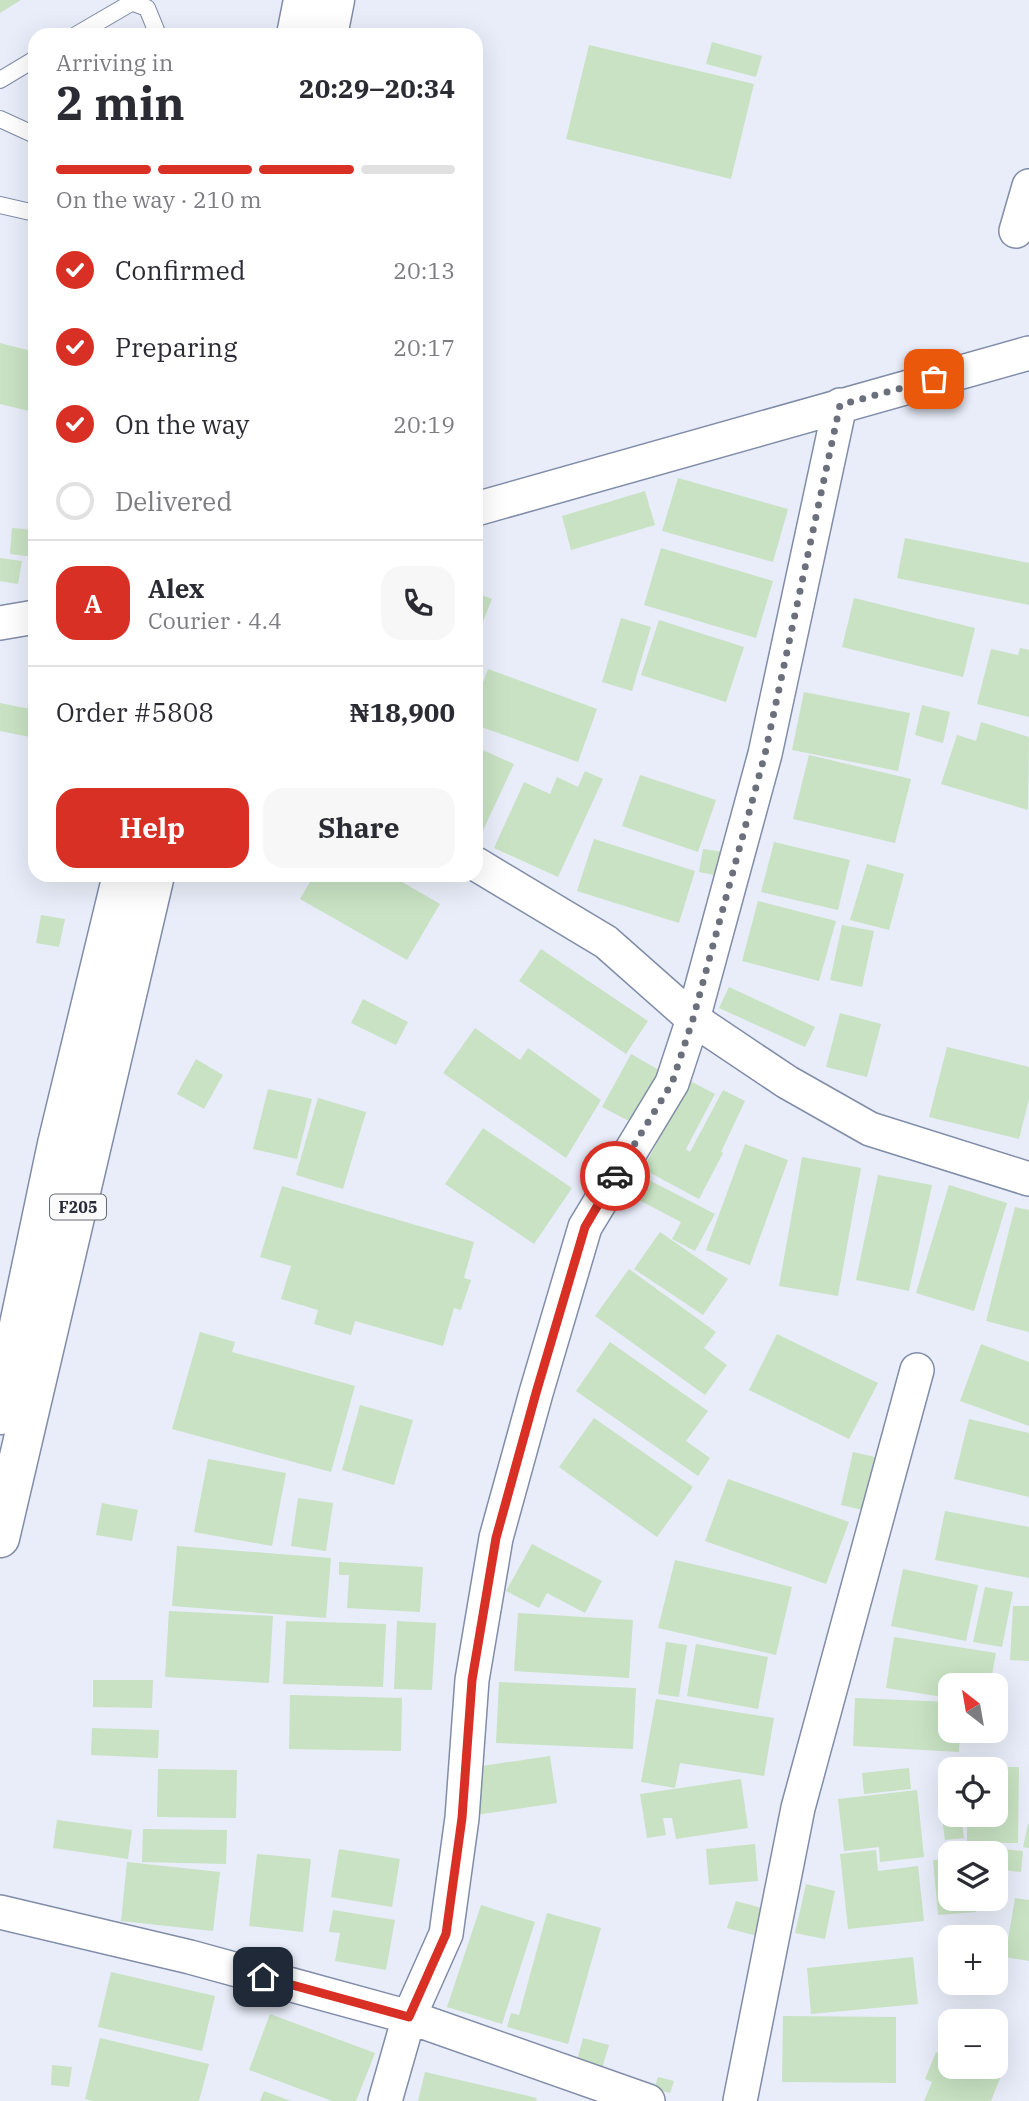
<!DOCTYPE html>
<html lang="en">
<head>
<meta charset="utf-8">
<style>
	:root { --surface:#fff; --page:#f7f7f7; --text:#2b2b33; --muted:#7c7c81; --line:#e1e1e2; --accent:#d93025 }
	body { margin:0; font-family:"IBM Plex Serif",serif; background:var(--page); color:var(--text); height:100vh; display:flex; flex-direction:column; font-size:26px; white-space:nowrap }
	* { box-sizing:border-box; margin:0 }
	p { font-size:23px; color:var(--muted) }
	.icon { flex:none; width:38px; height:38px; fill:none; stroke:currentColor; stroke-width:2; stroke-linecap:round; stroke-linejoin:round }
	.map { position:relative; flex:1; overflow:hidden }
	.details { position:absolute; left:28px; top:28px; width:455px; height:854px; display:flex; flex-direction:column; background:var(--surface); border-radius:21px; box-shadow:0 7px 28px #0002 }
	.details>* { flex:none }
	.needle { width:46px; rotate:329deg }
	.tools { position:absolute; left:938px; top:1673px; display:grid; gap:14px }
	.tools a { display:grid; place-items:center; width:70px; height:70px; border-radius:14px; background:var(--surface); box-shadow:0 7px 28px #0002; font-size:35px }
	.pin { position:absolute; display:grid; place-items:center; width:60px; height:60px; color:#fff; margin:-30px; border-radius:14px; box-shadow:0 4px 10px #0006 }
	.courier { position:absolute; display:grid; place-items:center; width:70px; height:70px; margin:-35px; border:5px solid #d93025; border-radius:50%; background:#fff; color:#222; box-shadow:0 2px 9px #0007 }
	.overview em { font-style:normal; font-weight:800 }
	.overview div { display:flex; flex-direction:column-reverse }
	.overview { display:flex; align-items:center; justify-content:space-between; height:119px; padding:0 28px }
	h1 { font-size:46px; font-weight:800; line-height:52px }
	.bar { display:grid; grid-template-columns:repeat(4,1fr); gap:10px 7px; align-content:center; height:84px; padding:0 28px }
	.bar i { height:9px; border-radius:5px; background:var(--line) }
	.bar .active { background:var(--accent) }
	.bar p { grid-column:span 4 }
	.line { display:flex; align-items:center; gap:18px; padding:0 28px; border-top:2px solid var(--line) }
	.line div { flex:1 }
	.round { display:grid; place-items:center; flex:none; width:74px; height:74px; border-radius:21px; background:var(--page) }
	ol { padding:0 28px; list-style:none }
	li { display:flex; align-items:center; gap:21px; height:77px }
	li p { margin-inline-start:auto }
	li .icon { padding:7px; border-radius:50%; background:var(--accent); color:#fff; stroke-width:4 }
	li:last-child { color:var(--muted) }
	li i { width:38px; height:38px; border:4px solid var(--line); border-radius:50% }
	.cta { display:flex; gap:14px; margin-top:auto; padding:14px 28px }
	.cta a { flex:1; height:80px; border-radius:21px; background:var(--accent); color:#fff; font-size:28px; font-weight:800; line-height:80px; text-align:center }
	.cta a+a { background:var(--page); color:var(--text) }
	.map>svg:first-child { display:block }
	.building { fill:#c8e2c3 }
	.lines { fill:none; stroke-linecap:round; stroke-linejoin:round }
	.service-casing { stroke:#808ca8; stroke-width:18 }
	.minor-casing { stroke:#808ca8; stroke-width:36 }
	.primary-casing { stroke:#808ca8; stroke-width:41 }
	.service { stroke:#fff; stroke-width:16 }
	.minor { stroke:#fff; stroke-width:33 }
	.primary { stroke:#fff; stroke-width:38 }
	.done { stroke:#6b707c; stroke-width:7; stroke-dasharray:0 12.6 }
	.route { stroke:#d93025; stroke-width:9 }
	.labels { text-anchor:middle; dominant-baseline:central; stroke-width:6; stroke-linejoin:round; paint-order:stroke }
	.shield { fill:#fafafa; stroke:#666a72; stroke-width:2 }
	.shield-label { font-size:16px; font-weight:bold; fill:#272c38 }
</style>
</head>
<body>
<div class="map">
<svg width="1029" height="2101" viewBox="0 0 1029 2101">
	<rect width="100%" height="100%" fill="#e8edf9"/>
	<path class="building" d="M 0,0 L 21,0 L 0,13 Z
		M 712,42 L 762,56 L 756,77 L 706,64 Z
		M 589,45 L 754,84 L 731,179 L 566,139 Z
		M 0,343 L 35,352 L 33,412 L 0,404 Z
		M 678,478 L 788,509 L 773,562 L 662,531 Z
		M 645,491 L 655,525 L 571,550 L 562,516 Z
		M 12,528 L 35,530 L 35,557 L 10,554 Z
		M 905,538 L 1029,563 L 1029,605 L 897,578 Z
		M 661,548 L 773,581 L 756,638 L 644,605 Z
		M 0,558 L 22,561 L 18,584 L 0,581 Z
		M 476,593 L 492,599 L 476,639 Z
		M 854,598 L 975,628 L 963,677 L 842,647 Z
		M 621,618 L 651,627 L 632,691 L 602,682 Z
		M 659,620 L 744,647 L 726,702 L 641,675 Z
		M 1020,648 L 1029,650 L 1029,717 L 977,704 L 991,649 L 1018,655 Z
		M 488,669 L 597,709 L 578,762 L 476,725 L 476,702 Z
		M 804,692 L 910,713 L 898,771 L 792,750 Z
		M 0,703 L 35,710 L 30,737 L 0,731 Z
		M 922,705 L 950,712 L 943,743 L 915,735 Z
		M 981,722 L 1029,737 L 1028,810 L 941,784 L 957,735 L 976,741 Z
		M 476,747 L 514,764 L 479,839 L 476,838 Z
		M 809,755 L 911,779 L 895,843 L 793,819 Z
		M 585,771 L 603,779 L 558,877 L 494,848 L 524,782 L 550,794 L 557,777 L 578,787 Z
		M 640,775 L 716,800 L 698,852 L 622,826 Z
		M 594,839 L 695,871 L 679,923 L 577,891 Z
		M 774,842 L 850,860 L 838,910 L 761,892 Z
		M 703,849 L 724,852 L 719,876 L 699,872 Z
		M 867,864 L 904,874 L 889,930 L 850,920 Z
		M 314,875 L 390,875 L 440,904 L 407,960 L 300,899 Z
		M 758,901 L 836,921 L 819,981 L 742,961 Z
		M 41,915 L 65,919 L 59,947 L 36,943 Z
		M 842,925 L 874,931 L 862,987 L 830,980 Z
		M 541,949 L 648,1021 L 626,1054 L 519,981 Z
		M 729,987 L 815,1027 L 805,1047 L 719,1008 Z
		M 363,999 L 408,1022 L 396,1045 L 351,1023 Z
		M 840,1013 L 881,1024 L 867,1077 L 826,1067 Z
		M 475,1028 L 520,1060 L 528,1048 L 601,1100 L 566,1158 L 443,1073 Z
		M 947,1047 L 1029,1067 L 1029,1099 L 1019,1139 L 929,1117 Z
		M 631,1054 L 659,1070 L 631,1122 L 602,1107 Z
		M 196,1059 L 223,1075 L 204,1109 L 177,1094 Z
		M 690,1081 L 715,1094 L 686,1149 L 690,1152 L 723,1090 L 745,1101 L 721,1152 L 723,1153 L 699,1199 L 643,1169 Z
		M 268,1089 L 312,1099 L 297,1159 L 253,1149 Z
		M 318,1098 L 366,1112 L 343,1189 L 296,1175 Z
		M 483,1128 L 572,1188 L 534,1244 L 445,1184 Z
		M 745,1144 L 788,1160 L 750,1265 L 706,1250 Z
		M 802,1157 L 861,1168 L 838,1296 L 779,1286 Z
		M 878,1175 L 932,1185 L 909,1291 L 856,1280 Z
		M 641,1176 L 715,1214 L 695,1251 L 672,1239 L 681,1222 L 631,1196 Z
		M 949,1185 L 1007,1203 L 974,1311 L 916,1293 Z
		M 282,1186 L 474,1242 L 464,1278 L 471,1280 L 461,1310 L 454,1308 L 443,1346 L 355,1321 L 351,1335 L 314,1324 L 318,1310 L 281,1299 L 291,1266 L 260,1257 Z
		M 1015,1207 L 1029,1210 L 1029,1332 L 986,1321 Z
		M 660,1232 L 728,1279 L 703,1315 L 634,1269 Z
		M 629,1269 L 716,1332 L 704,1348 L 727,1365 L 705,1395 L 595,1316 Z
		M 200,1332 L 235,1342 L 232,1352 L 355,1386 L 331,1472 L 172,1429 Z
		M 777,1334 L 878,1383 L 849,1439 L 749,1390 Z
		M 610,1342 L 708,1411 L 686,1441 L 710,1458 L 698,1476 L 576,1391 Z
		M 981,1344 L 1029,1362 L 1029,1426 L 960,1401 Z
		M 360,1405 L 413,1420 L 394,1485 L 342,1470 Z
		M 594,1418 L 693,1487 L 657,1537 L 559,1467 Z
		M 969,1419 L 1029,1433 L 1029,1497 L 954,1479 Z
		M 853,1452 L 888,1460 L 876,1513 L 841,1505 Z
		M 208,1459 L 286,1473 L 272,1546 L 194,1532 Z
		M 728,1479 L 849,1522 L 826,1584 L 705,1541 Z
		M 298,1498 L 333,1503 L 326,1551 L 291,1546 Z
		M 102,1503 L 138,1510 L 132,1541 L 96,1535 Z
		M 945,1511 L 1029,1527 L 1029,1578 L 935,1560 Z
		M 532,1544 L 602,1581 L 585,1613 L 547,1593 L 539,1608 L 506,1591 Z
		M 177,1546 L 331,1558 L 326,1618 L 172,1606 Z
		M 675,1560 L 792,1587 L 776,1655 L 658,1628 Z
		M 339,1562 L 423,1567 L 420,1612 L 347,1608 L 349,1575 L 339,1575 Z
		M 903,1569 L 978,1585 L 966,1641 L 891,1626 Z
		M 985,1587 L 1013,1592 L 1002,1647 L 973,1642 Z
		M 1013,1606 L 1029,1606 L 1029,1661 L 1010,1660 Z
		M 169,1611 L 273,1616 L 269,1683 L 165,1677 Z
		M 518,1613 L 633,1620 L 629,1678 L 514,1671 Z
		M 286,1621 L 386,1624 L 383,1687 L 283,1684 Z
		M 397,1621 L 436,1623 L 432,1690 L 394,1689 Z
		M 894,1637 L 996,1653 L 990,1685 L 950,1685 L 950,1698 L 886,1688 Z
		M 666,1642 L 687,1645 L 679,1697 L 658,1694 Z
		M 696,1644 L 768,1657 L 758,1709 L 687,1696 Z
		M 93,1680 L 153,1680 L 152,1708 L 93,1707 Z
		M 499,1682 L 636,1688 L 633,1749 L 496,1743 Z
		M 290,1695 L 402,1698 L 401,1751 L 289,1749 Z
		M 855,1698 L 950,1702 L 950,1731 L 960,1731 L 959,1752 L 853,1746 Z
		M 656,1699 L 774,1718 L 764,1776 L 680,1763 L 675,1788 L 641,1782 Z
		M 92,1728 L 159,1730 L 158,1758 L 91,1755 Z
		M 550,1756 L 557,1803 L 475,1815 L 468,1768 Z
		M 996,1767 L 1019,1767 L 1018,1843 L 967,1843 L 967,1815 L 996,1815 Z
		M 909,1768 L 911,1789 L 864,1794 L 862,1773 Z
		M 158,1769 L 237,1770 L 236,1818 L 157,1817 Z
		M 741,1779 L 748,1828 L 676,1839 L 672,1818 L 663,1818 L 666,1835 L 647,1838 L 640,1794 Z
		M 950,1787 L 950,1815 L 961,1815 L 964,1838 L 945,1840 L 938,1788 Z
		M 917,1790 L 924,1857 L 880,1862 L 879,1847 L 844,1851 L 838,1799 Z
		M 57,1820 L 132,1830 L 128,1859 L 53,1848 Z
		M 1028,1824 L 1029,1824 L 1029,1848 L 1023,1847 Z
		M 143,1829 L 227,1830 L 226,1864 L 142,1862 Z
		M 755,1844 L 758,1881 L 709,1885 L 706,1849 Z
		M 991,1848 L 1023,1851 L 1021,1872 L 996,1869 L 996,1853 L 991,1853 Z
		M 339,1849 L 400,1859 L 392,1907 L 331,1897 Z
		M 876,1850 L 878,1871 L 918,1866 L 924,1921 L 848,1929 L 840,1854 Z
		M 257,1854 L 311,1859 L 303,1932 L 249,1926 Z
		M 950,1859 L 950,1899 L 975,1899 L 976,1912 L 938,1915 L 933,1860 Z
		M 127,1862 L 220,1872 L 213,1931 L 121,1921 Z
		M 806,1884 L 835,1891 L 825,1939 L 795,1933 Z
		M 1015,1898 L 1029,1900 L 1029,1961 L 1005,1957 Z
		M 736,1901 L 765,1909 L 757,1936 L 727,1928 Z
		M 481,1905 L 535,1922 L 502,2024 L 447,2007 Z
		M 333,1910 L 395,1920 L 386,1970 L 335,1961 L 340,1933 L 329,1932 Z
		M 547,1913 L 601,1928 L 568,2044 L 507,2027 L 511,2013 L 519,2015 Z
		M 913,1957 L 918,2004 L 811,2014 L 807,1968 Z
		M 111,1972 L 215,1996 L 202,2051 L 98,2027 Z
		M 270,2014 L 375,2053 L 356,2101 L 332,2101 L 249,2070 Z
		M 783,2016 L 896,2017 L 896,2083 L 782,2082 Z
		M 950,2037 L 950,2067 L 996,2067 L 996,2053 L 1008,2058 L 991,2101 L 924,2101 L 932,2082 L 925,2079 L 936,2052 L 943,2055 Z
		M 100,2038 L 209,2064 L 199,2101 L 93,2101 L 85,2099 Z
		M 583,2038 L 609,2045 L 600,2075 L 575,2068 Z
		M 52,2065 L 72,2067 L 69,2087 L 51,2085 Z
		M 425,2072 L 537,2098 L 536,2101 L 418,2101 Z
		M 658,2077 L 674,2081 L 670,2093 L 654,2089 Z
		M 264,2091 L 291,2101 L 260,2101 Z"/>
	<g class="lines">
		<g class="service-casing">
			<path id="service" d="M 131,2 L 147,8 L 158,35
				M 76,35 L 136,0
				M 0,80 L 35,59
				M 0,119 L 35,135
				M 0,205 L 35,213"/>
		</g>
		<g class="minor-casing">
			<path id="minor" d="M 1016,231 L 1029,186
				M 476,509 L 1029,353
				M 0,623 L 35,617
				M 476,864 L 606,942 L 693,1019 L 787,1082 L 870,1129 L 1029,1179
				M 0,1912 L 190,1957 L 409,2017 L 648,2101
				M 385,2101 L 409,2017 L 446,1934 L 462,1818 L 472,1680 L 496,1538 L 536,1393 L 585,1227 L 672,1083 L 693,1019 L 765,754 L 840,405
				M 740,2101 L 798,1808 L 917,1370"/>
		</g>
		<g class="primary-casing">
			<path id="primary" d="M 296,35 L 303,0
				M 328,35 L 335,0
				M 0,1415 L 57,1144 L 122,875
				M 0,1538 L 155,875"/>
		</g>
		<use href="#service" class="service"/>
		<use href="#minor" class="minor"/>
		<use href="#primary" class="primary"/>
	</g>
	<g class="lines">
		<path class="done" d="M 615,1176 L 672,1083 L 693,1019 L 765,754 L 840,405 L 934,379"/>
		<path class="route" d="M 263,1977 L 409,2017 L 446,1934 L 462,1818 L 472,1680 L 496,1538 L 536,1393 L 585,1227 L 615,1176"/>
	</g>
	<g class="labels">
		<rect class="shield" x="50" y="1194.5" width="56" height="25" rx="5"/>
		<g class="shield-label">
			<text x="78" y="1207">F205</text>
		</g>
	</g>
</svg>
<div class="tools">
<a><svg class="needle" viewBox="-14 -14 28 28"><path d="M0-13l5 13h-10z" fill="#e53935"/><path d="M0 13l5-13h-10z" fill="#7c7c81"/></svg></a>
<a><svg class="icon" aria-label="locate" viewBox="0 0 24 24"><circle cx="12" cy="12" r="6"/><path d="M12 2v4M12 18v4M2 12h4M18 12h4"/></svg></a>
<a><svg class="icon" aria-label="layers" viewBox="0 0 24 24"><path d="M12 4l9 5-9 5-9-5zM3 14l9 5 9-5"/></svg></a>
<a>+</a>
<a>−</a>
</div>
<div class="pin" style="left:934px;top:379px;background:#ea580c"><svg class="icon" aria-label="bag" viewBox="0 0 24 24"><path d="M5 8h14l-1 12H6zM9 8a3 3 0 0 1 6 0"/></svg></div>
<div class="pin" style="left:263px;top:1977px;background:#1f2937"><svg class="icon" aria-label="home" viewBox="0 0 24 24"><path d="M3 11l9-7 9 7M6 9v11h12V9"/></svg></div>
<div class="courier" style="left:615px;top:1176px"><svg class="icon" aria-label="car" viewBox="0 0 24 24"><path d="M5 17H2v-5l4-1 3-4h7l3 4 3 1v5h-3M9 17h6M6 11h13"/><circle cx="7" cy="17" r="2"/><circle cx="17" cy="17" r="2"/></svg></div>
<section class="details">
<div class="overview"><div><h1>2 min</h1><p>Arriving in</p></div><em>20:29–20:34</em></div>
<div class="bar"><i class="active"></i><i class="active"></i><i class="active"></i><i></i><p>On the way · 210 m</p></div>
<ol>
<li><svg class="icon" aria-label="check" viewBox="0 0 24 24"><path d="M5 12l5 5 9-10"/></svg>Confirmed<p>20:13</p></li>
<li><svg class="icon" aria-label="check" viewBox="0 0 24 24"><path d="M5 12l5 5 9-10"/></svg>Preparing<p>20:17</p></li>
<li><svg class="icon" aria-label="check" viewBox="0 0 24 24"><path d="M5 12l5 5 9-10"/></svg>On the way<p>20:19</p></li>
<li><i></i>Delivered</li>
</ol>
<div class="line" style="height:126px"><b class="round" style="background:var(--accent);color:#fff">A</b><div><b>Alex</b><p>Courier · 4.4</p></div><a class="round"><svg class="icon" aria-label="phone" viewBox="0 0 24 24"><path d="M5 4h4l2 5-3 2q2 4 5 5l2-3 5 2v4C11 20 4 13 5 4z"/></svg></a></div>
<div class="line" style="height:91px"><div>Order #5808</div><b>₦18,900</b></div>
<div class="cta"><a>Help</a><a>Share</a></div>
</section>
</div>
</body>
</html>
